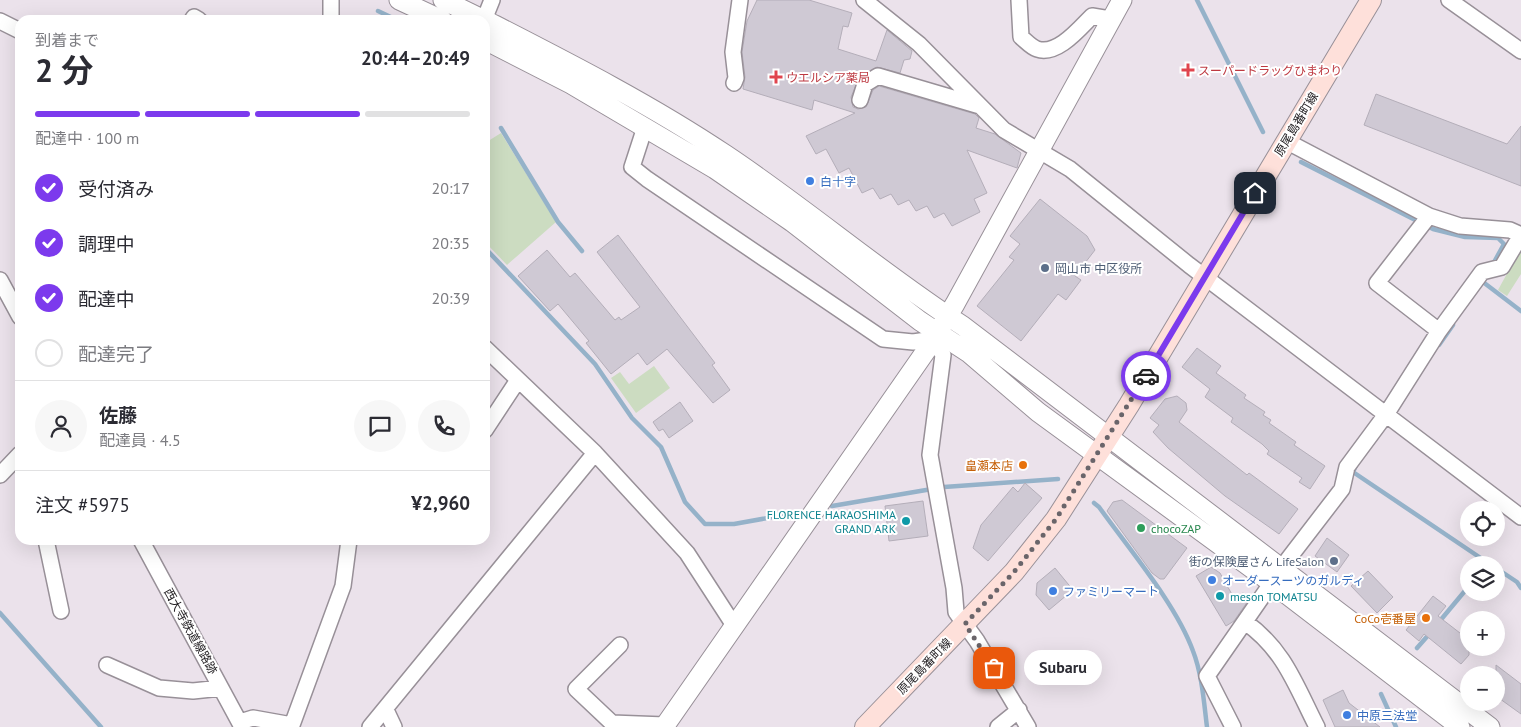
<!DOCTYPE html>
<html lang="ja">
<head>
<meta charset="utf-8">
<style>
	:root { --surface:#fff; --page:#f7f7f7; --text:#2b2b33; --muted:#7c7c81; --line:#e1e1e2; --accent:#7c3aed }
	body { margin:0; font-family:"PT Sans","Noto Sans JP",sans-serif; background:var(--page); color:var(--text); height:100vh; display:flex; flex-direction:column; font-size:19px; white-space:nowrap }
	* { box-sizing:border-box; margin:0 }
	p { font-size:16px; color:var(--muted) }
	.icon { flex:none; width:28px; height:28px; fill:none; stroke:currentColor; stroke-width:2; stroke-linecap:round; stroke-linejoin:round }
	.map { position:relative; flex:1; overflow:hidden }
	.details { position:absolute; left:15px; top:15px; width:475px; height:530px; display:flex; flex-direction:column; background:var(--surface); border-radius:15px; box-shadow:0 5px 20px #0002 }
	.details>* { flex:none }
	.buttons { position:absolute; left:1460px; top:501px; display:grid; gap:10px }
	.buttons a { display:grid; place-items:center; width:45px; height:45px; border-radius:50%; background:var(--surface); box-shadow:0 5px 20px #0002; font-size:25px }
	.pin { position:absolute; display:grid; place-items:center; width:42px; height:42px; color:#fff; margin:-21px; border-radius:10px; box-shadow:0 2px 8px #0006 }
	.courier { position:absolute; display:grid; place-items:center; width:50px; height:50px; margin:-25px; border:4px solid #7c3aed; border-radius:50%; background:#fff; color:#222; box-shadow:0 1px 6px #0007 }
	.bubble { position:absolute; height:35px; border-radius:18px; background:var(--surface); box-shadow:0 5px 20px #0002; font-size:16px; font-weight:700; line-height:35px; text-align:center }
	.summary em { font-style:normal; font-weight:700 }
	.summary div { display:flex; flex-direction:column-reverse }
	.summary { display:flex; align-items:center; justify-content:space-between; height:85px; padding:0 20px }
	h1 { font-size:32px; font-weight:700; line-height:38px }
	.bar { display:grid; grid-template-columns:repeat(4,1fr); gap:8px 5px; align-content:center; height:60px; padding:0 20px }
	.bar i { height:6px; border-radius:4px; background:var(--line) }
	.bar .active { background:var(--accent) }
	.bar p { grid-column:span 4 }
	.line { display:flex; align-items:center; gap:12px; padding:0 20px; border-top:1px solid var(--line) }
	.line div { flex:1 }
	.round { display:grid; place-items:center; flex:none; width:52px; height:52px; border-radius:26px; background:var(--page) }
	ol { padding:0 20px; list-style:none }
	li { display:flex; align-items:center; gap:15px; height:55px }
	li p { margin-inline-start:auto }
	li .icon { padding:5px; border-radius:50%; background:var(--accent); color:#fff; stroke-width:4 }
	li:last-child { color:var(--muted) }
	li i { width:28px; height:28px; border:2px solid var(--line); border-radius:50% }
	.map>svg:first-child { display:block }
	.green { fill:#ccdcc1 }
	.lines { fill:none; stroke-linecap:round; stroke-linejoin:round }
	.stream { stroke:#95b2c9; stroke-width:4.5 }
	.building { fill:#cfc9d4; stroke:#b4aeb9 }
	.minor-casing { stroke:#989098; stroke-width:18 }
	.tertiary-casing { stroke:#989098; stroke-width:21 }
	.secondary-casing { stroke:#989098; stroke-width:22 }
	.minor { stroke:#fff; stroke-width:15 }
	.tertiary { stroke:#fff; stroke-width:19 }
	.secondary { stroke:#fee0da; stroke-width:20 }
	.done { stroke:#6a656a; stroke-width:5; stroke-dasharray:0 9 }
	.route { stroke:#7c3aed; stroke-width:6 }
	.health-dot { fill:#e0444e; stroke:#fff; stroke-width:2 }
	.shop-dot { fill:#3f7fe0; stroke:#fff; stroke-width:2 }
	.service-dot { fill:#5c6f8a; stroke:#fff; stroke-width:2 }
	.food-dot { fill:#e8710a; stroke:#fff; stroke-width:2 }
	.culture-dot { fill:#0f9aa8; stroke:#fff; stroke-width:2 }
	.leisure-dot { fill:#2e9e5b; stroke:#fff; stroke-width:2 }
	.labels { text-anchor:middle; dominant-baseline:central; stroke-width:4; stroke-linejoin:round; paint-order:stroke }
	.health-label { font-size:12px; fill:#be3a42; stroke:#fff; text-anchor:start }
	.street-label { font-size:12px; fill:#242124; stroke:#fff }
	.shop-label { font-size:12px; fill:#366cbe; stroke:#fff; text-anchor:start }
	.service-label { font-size:12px; fill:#4e5e75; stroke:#fff; text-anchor:start }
	.food-label { font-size:12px; fill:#c56008; stroke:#fff; text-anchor:end }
	.culture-label { font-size:12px; fill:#0d838f; stroke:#fff; text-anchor:end }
	.leisure-label { font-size:12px; fill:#27864d; stroke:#fff; text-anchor:start }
</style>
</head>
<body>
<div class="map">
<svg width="1521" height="727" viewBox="0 0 1521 727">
	<rect width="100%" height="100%" fill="#ebe2eb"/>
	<path class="green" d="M 501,133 L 556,222 L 507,265 L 485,242 L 485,143 Z
		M 1521,248 L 1521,274 L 1507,296 L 1498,290 Z
		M 654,366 L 670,388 L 636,413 L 611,378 L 620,372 L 629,384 Z"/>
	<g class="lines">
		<path class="stream" d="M 1197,0 L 1263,132
			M 378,11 L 397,20
			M 501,128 L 558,222 L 582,251
			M 1301,162 L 1433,229 L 1465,237 L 1498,238 L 1504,244 L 1492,266
			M 485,248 L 595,364 L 632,418 L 661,447 L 685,502 L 705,524 L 734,524 L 801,512
			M 1483,282 L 1521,311
			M 1439,345 L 1453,325
			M 1356,465 L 1353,472 L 1491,565
			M 944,487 L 1058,479
			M 1094,503 L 1099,507 C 1129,549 1176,604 1193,651 C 1202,674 1204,703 1207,727
			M 832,506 L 932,489
			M 1496,568 L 1517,582 L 1521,588
			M 0,613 L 101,727
			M 1439,622 L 1469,586
			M 1417,648 L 1431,632
			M 1381,694 L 1396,727"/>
	</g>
	<path class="building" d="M 757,0 L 809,0 L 852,13 L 848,27 L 843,26 L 838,49 L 876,61 L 887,30 L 912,51 L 910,59 L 904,60 L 900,73 L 877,67 L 860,76 L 851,97 L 853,107 L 858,109 L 866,107 L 873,90 L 879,86 L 975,114 L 979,118 L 976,128 L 995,134 L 1021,153 L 1017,168 L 967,150 L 987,193 L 974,199 L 980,212 L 952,226 L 944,213 L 934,218 L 927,206 L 916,211 L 909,200 L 898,205 L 891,194 L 880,199 L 873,188 L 862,193 L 849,168 L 839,173 L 826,149 L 816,154 L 806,136 L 855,113 L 814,100 L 812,110 L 743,89 L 745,77 L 742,52 L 747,21 Z
		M 1376,94 L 1507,144 L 1521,126 L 1521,186 L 1364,125 Z
		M 1040,199 L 1087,236 L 1095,250 L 1075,276 L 1081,280 L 1066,300 L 1058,294 L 1021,341 L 977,306 L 1014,260 L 1009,257 L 1020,244 L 1010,236 Z
		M 618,235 L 715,363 L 712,365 L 730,390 L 713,403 L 667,349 L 647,365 L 638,353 L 611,374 L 586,343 L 589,341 L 558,304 L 550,311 L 518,276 L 547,250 L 570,277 L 575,273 L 615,320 L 619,317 L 621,320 L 640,307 L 597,252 Z
		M 1197,348 L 1221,366 L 1216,373 L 1246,395 L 1244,398 L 1265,412 L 1263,415 L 1271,420 L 1269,423 L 1296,442 L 1294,445 L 1325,466 L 1310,489 L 1299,482 L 1302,478 L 1267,454 L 1269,451 L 1262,444 L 1231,422 L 1233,418 L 1205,397 L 1210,389 L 1182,367 Z
		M 1177,396 L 1186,403 L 1187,410 L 1179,422 L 1247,475 L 1249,473 L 1298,509 L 1279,534 L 1225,496 L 1168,448 L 1153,432 L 1159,425 L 1150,418 L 1165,399 Z
		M 680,402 L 693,421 L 669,438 L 663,429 L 659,431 L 653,422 Z
		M 1025,483 L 1042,498 L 988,561 L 973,548 L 981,525 L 1013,487 L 1018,492 Z
		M 1122,500 L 1187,548 L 1164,579 L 1160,579 L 1152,573 L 1107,511 L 1113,502 Z
		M 923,501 L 928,536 L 889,541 L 885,506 Z
		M 1327,538 L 1349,555 L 1337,572 L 1315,556 Z
		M 1211,567 L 1220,573 L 1234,598 L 1243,593 L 1250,598 L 1234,621 L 1226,626 L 1196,576 Z
		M 1055,568 L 1073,590 L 1049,610 L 1036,595 L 1037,583 Z
		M 1368,571 L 1393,597 L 1377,613 L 1351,586 Z
		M 1433,596 L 1446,606 L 1438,616 L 1469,640 L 1469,655 L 1461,664 L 1424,634 L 1419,641 L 1406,630 Z
		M 1496,665 L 1521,684 L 1521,714 L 1496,696 Z
		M 1343,690 L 1349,703 L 1380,727 L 1335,727 L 1323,700 Z"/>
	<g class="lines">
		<g class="minor-casing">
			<path id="minor" d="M 331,0 L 331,20
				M 864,0 L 919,44 L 1004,130 L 1070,169 L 1189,265 L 1521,517
				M 1019,0 L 1021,37 C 1026,41 1031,47 1037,49 C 1057,56 1079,29 1092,16 L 1110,19
				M 1449,0 L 1521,51
				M 192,20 L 194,17 L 199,20
				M 484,20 L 492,0
				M 0,21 L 20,31
				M 734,83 L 736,78 L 733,52 L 740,0
				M 860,100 L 865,84 L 878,76 L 980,106
				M 645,127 L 632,167 L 647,179 L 883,339 L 913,342 L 934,339 L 943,355 L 930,455 L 954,588 L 956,612 L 977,641 L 1028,727
				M 1286,141 L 1429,216 L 1460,226 L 1510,230 L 1521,235
				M 1429,216 L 1377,283 L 1439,331
				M 0,280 L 20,317
				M 485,348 L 595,453 L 687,553 L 735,627
				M 485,430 L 518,380
				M 0,475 L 20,454
				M 46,540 L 61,611
				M 141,540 L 242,727
				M 1245,622 C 1284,649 1296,686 1317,727
				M 620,645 L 576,689 L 612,723 L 665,725
				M 107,665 L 159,688 L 193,691 L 221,688
				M 386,710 L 394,727
				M 240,722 L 253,718 L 292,725 L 343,586 L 349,540
				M 370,727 L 595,453
				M 998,727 L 1019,710
				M 1233,727 L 1207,676 L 1289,558 L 1342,489 L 1347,467 L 1387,413 L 1439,331 L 1482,272 L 1502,267 L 1521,235"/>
		</g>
		<g class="tertiary-casing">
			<path id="tertiary" d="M 399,0 L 442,20
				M 443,0 L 484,20
				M 485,20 C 567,62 650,104 726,155 C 807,209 881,273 963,326 L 1490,727
				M 485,40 L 571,84 L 715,169 L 792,222 L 920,321 L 969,353 L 1038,412 L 1272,583 L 1460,727
				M 664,727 L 930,345 L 955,304 L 1122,0"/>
		</g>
		<g class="secondary-casing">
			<path id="secondary" d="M 865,727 L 1014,572 L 1056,519 L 1129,405 L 1371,0"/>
		</g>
		<use href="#minor" class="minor"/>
		<use href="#tertiary" class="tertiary"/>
		<use href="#secondary" class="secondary"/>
	</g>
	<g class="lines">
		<path class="done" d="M 994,668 L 965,624 L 1014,572 L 1056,519 L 1146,376"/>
		<path class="route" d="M 1146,376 L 1255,193"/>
	</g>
	<g class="health-dot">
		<path d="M1185.5 62.5h5v5h5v5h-5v5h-5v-5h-5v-5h5z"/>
		<path d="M773.5 69.5h5v5h5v5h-5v5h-5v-5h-5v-5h5z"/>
	</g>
	<g class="shop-dot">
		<circle cx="810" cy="181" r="5"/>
		<circle cx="1212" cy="580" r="5"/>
		<circle cx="1053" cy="591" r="5"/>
		<circle cx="1347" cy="715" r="5"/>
	</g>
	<g class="service-dot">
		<circle cx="1045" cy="268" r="5"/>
		<circle cx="1334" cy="561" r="5"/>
	</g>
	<g class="food-dot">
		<circle cx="1023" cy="465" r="5"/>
		<circle cx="1426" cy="618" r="5"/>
	</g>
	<g class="culture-dot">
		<circle cx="906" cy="521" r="5"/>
		<circle cx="1220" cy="596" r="5"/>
	</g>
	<circle class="leisure-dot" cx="1141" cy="528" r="5"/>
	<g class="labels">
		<g class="health-label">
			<text x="1198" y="70">スーパードラッグひまわり</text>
			<text x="786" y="77">ウエルシア薬局</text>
		</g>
		<g class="street-label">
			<text transform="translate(1296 124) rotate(-59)">原尾島番町線</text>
			<text transform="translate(191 631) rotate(61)">西大寺鉄道線路跡</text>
			<text transform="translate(924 666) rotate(-46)">原尾島番町線</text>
		</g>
		<g class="shop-label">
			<text x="820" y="181">白十字</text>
			<text x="1222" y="580">オーダースーツのガルディ</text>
			<text x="1063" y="591">ファミリーマート</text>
			<text x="1357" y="715">中原三法堂</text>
		</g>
		<g class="service-label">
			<text x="1055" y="268">岡山市 中区役所</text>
			<text x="1324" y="561" text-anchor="end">街の保険屋さん LifeSalon</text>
		</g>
		<g class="food-label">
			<text x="1013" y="465">畠瀬本店</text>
			<text x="1416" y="618">CoCo壱番屋</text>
		</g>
		<g class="culture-label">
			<text x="896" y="514">FLORENCE HARAOSHIMA<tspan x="896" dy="14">GRAND ARK</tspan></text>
			<text x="1230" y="596" text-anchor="start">meson TOMATSU</text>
		</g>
		<g class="leisure-label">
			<text x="1151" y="528">chocoZAP</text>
		</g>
	</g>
</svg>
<div class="buttons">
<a><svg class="icon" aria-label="locate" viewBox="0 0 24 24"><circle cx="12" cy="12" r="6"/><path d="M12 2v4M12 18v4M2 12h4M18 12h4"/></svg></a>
<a><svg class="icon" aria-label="layers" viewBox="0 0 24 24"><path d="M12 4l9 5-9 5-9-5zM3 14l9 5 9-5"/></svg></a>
<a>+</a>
<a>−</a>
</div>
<div class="pin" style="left:994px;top:668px;background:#ea580c"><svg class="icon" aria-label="bag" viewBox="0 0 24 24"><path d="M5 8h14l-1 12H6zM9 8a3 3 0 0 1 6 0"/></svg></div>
<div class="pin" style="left:1255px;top:193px;background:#1f2937"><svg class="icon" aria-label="home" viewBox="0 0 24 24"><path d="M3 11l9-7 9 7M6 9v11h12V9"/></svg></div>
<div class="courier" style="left:1146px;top:376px"><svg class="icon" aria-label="car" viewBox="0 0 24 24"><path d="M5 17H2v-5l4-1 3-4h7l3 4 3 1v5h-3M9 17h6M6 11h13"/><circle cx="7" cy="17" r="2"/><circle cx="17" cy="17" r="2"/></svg></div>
<div class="bubble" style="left:1024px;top:650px;width:78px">Subaru</div>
<section class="details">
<div class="summary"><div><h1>2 分</h1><p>到着まで</p></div><em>20:44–20:49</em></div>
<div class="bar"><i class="active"></i><i class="active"></i><i class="active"></i><i></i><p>配達中 · 100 m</p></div>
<ol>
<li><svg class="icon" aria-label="check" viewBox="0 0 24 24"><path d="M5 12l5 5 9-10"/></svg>受付済み<p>20:17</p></li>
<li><svg class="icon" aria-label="check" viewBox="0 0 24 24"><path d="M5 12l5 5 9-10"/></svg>調理中<p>20:35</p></li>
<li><svg class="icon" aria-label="check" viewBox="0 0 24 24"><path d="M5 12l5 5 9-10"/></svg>配達中<p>20:39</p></li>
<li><i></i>配達完了</li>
</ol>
<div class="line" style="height:90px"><a class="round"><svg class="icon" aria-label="person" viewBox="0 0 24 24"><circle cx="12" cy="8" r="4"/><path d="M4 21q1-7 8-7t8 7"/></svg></a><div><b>佐藤</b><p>配達員 · 4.5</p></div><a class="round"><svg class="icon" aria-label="chat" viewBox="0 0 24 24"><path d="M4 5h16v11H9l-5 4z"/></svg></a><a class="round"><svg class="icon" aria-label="phone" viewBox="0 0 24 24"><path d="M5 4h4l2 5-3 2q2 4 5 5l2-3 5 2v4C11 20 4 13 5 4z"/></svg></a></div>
<div class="line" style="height:65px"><div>注文 #5975</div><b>¥2,960</b></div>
</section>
</div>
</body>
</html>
